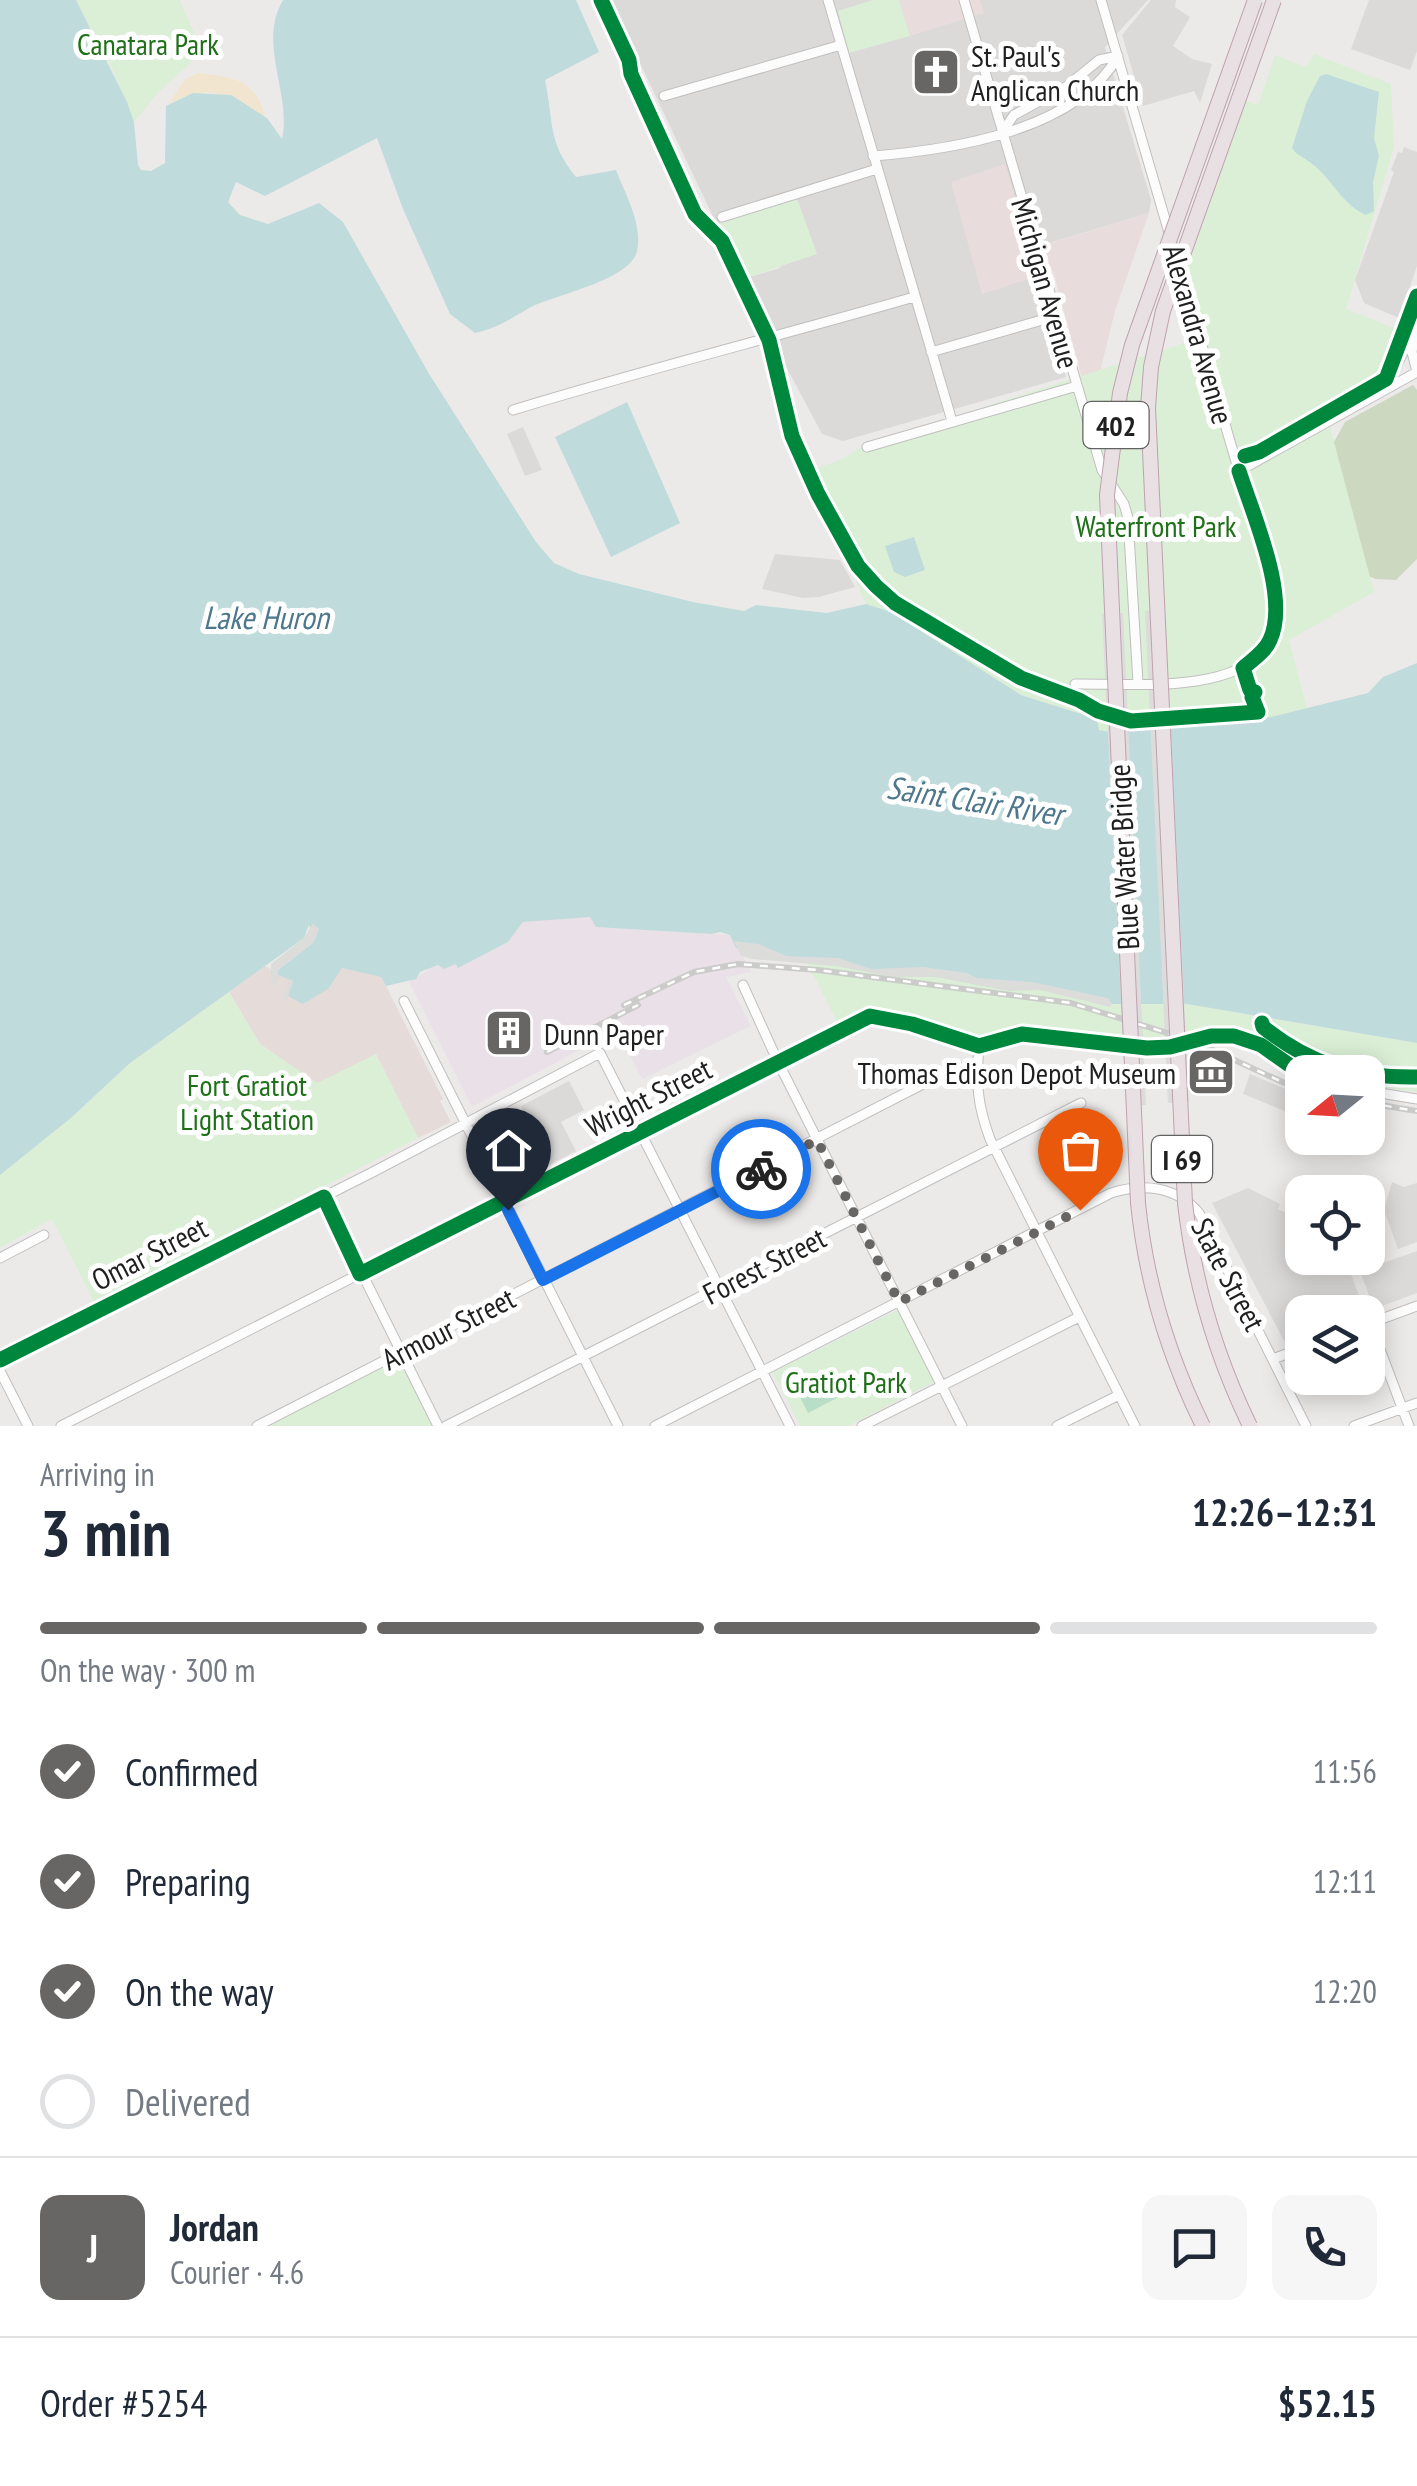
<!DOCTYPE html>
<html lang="en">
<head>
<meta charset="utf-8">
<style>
	:root { --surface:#fff; --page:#f6f6f7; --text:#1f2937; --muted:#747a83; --line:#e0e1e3; --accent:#676665 }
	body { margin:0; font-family:"PT Sans Narrow",sans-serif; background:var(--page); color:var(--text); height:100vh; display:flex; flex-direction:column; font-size:38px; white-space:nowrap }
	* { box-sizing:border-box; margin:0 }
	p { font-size:32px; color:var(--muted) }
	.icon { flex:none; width:55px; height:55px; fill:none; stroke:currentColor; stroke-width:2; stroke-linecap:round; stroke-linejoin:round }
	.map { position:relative; height:1426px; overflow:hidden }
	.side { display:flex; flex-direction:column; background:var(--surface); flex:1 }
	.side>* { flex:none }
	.needle { width:65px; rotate:252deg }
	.tools { position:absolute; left:1285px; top:1055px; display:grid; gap:20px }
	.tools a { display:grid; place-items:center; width:100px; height:100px; border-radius:20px; background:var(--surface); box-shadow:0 5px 25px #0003; font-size:50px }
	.pin { position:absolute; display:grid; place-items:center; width:85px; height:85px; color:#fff; margin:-102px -42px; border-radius:50% 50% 50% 0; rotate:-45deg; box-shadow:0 0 10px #0007 }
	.pin .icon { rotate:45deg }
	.courier { position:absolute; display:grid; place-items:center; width:100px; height:100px; margin:-50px; border:8px solid #1a73e8; border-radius:50%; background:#fff; color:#222; box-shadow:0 2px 12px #0007 }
	.headline em { font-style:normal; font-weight:800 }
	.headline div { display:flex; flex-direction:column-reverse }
	.headline { display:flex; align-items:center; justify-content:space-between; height:170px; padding:0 40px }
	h1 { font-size:65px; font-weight:800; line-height:75px }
	.bar { display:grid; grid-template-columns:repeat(4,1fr); gap:15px 10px; align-content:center; height:120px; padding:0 40px }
	.bar i { height:12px; border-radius:8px; background:var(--line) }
	.bar .current { background:var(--accent) }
	.bar p { grid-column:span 4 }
	.line { display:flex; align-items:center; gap:25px; padding:0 40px; border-top:2px solid var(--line) }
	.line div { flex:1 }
	.round { display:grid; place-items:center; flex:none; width:105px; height:105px; border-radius:20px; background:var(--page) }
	ol { padding:0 40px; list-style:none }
	li { display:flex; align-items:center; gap:30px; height:110px }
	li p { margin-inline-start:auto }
	li .icon { padding:10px; border-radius:50%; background:var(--accent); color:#fff; stroke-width:4 }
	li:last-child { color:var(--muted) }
	li i { width:55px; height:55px; border:5px solid var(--line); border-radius:50% }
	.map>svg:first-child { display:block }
	.residential { fill:#dcdad9 }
	.commercial { fill:#e9dcdc }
	.industrial { fill:#e9e1e7 }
	.religious { fill:#dbdad9 }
	.military { fill:#e5dbd9 }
	.forest { fill:#ccd8c0 }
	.sand { fill:#f2e5d0 }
	.park { fill:#daefd6 }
	.pitch { fill:#b8dec8 }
	.water { fill:#bfdbdc }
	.pier { fill:#dcdcdb }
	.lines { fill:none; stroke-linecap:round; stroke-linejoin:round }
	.minor-casing { stroke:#c0bfbe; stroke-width:11 }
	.minor { stroke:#fcfcfc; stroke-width:9 }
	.rail-casing { stroke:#cbcbca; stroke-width:6 }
	.rail { stroke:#fff; stroke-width:2.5; stroke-dasharray:8; stroke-linecap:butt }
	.highway-bridge-casing { stroke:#bea2af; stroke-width:16; stroke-linecap:butt }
	.highway-bridge { stroke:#e9e0e3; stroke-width:14 }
	.cycleway-casing { stroke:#fff; stroke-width:21 }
	.cycleway { stroke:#00873e; stroke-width:15 }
	.done { stroke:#676665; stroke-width:10; stroke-dasharray:0 18 }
	.route { stroke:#1a73e8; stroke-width:12 }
	.labels { text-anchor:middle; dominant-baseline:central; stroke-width:10; stroke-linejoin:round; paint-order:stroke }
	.shield { fill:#fff; stroke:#626262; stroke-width:2.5 }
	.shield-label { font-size:28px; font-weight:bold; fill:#1f1f1f }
	.park-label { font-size:30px; fill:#1f7119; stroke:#fff }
	.poi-label { font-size:30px; fill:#1f1f1f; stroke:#fff; text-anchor:start }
	.street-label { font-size:30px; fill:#1f1f1f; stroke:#fff }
	.water-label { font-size:32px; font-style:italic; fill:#4c778d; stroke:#fff }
</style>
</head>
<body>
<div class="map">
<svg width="1417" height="1426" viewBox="0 0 1417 1426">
	<rect width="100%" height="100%" fill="#eceae8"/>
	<path class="residential" d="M 610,0 L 1148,0 L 1105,47 L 1151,200 L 1149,213 L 1029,249 L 982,294 L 1037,275 L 1066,377 L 843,441 L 822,434 L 740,280 L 780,268 L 761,208 L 717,225 Z"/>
	<path class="commercial" d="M 899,0 L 980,0 L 984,13 L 910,36 Z
		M 1005,164 L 1030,249 L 1149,213 L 1115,311 L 1100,372 L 1082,378 L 1053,271 L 982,294 L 951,182 Z"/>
	<path class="industrial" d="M 577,916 L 590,917 L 597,927 L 730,935 L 752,972 L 726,977 L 751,1026 L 642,1079 L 617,1030 L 472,1107 L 409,982 L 432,967 L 470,962 L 508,942 L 523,922 Z"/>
	<path class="religious" d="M 1151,0 L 1176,0 L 1175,7 L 1190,17 L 1173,46 L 1192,59 L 1212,64 L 1200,103 L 1194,91 L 1143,106 L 1122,35 Z
		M 1369,0 L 1417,0 L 1417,51 L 1410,70 L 1351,49 Z
		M 1404,147 L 1417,152 L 1417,266 L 1399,318 L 1364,303 L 1355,280 L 1394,172 L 1391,170 L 1398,152 L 1402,153 Z
		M 523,427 L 542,470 L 525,476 L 507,434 Z
		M 775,554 L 840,560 L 855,587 L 819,597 L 803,598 L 762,589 Z
		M 1250,1074 L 1302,1096 L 1302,1118 L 1243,1094 Z
		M 569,1081 L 584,1110 L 561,1122 L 576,1151 L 529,1175 L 514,1145 L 535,1135 L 521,1106 Z
		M 1392,1182 L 1404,1187 L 1417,1183 L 1417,1242 L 1398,1249 L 1384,1210 Z
		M 1248,1188 L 1280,1204 L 1278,1209 L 1302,1221 L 1302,1258 L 1345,1258 L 1365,1312 L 1302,1312 L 1302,1335 L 1284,1341 L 1212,1203 Z
		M 1417,1251 L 1417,1293 L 1374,1309 L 1360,1271 Z"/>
	<path class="military" d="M 265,966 L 293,981 L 293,997 L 304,1004 L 342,968 L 381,976 L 443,1099 L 440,1101 L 451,1122 L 418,1138 L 376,1054 L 317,1084 L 260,1044 L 229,992 Z"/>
	<path class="forest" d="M 1413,385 L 1417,390 L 1417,559 L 1396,580 L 1376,579 L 1363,574 L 1329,451 L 1345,422 Z"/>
	<path class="sand" d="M 198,73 C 232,77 257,79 265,117 C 231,95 207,81 168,105 L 185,79 Z"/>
	<path class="park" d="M 76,0 L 180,0 L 202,52 L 159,92 L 134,122 L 111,66 Z
		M 873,0 L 899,0 L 910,36 L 849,53 L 838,11 Z
		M 1314,54 L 1391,84 L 1394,147 L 1346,309 L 1402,331 L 1384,379 L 1326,412 L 1374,592 L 1289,640 L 1307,708 L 1259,720 L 1127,726 L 1127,735 L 1098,730 L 1089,716 L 1021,695 L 891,612 L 866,604 L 809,471 L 842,459 L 865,445 L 1206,336 L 1187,269 L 1246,101 L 1258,105 L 1275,55 L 1307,67 Z
		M 796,196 L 817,254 L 740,280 L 717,225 Z
		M 806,960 L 1187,1004 L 1417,1043 L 1417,1092 L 1368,1085 L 1368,1072 L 1315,1072 L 1259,1037 L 1239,1030 L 1212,1029 L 1164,1041 L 1034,1029 L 982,1038 L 872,1008 L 838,1024 Z
		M 229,992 L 260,1044 L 317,1083 L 376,1054 L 418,1138 L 95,1304 L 52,1219 L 0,1248 L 0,1175 L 72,1117 L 130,1063 Z
		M 901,1308 L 938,1380 L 848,1426 L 800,1426 L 773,1372 Z
		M 402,1357 L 436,1426 L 268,1426 Z"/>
	<path class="pitch" d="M 828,1381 L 837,1398 L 808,1413 L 799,1395 Z"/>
	<path class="water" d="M 0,0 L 76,0 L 127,102 L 134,122 L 138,165 L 141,170 L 151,171 L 165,163 L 166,106 L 193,93 L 231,95 L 267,118 L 282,139 C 292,94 257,44 283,0 L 576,0 L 599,52 L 545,80 C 554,123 547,141 576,177 L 616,170 C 625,194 643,224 637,251 C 631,280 555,295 531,307 C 512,318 497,328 475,333 L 450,314 L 403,209 L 377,138 L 265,196 L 236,182 L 228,202 L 240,215 L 268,224 L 319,203 L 343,222 L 428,372 L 536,542 L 554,563 L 579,574 L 693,602 L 744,611 L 756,605 L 827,613 L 866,604 L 891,612 L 1021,695 L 1097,719 L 1099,730 L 1126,735 L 1126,726 L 1259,720 L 1368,693 L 1383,677 L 1417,663 L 1417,1043 L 1187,1004 L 1112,1004 L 1009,983 L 898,974 L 736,948 L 730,935 L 720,932 L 712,934 L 596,927 L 590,917 L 523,922 L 508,942 L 458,968 L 456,964 L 444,969 L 438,965 L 420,972 L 416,979 L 386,986 L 381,977 L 342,968 L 328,989 L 303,1004 L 288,996 L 293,981 L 277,975 L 278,970 L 314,942 L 309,925 L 304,938 L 130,1063 L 72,1117 L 0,1175 Z
		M 1326,74 L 1379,92 L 1374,138 L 1379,156 L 1373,182 L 1374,211 L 1366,215 C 1341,204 1332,178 1311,163 C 1303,156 1298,157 1292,148 L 1307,101 L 1320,76 Z
		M 627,402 L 680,523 L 611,557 L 555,437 Z
		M 914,537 L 925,570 L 905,577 L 894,572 L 885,546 Z"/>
	<path class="pier" d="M 1165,610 L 1189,1102 L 1168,1103 L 1145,611 Z
		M 1123,613 L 1146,1105 L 1126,1106 L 1102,614 Z
		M 313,923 L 319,929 L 314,942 L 278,970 L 278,975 L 293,981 L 287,1000 L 283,999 L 289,981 L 278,977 L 276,985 L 271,984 L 271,964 L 304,938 Z
		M 734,941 L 758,944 L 787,956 L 838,958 L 871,969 L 923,967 L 967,973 L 977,978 L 1032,982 L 1108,998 L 1112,1004 L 1110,1007 L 1040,990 L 1008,991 L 936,977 L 893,977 L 835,966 L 752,959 L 741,956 Z"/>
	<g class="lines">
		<g class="minor-casing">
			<path id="minor" d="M 828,0 L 952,421
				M 964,0 L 1102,470 L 1124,504 L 1128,518 L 1138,683
				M 664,96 L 841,45
				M 1002,132 L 1014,115 L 1067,86 L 1099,60 L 1118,56
				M 873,156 C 950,150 1077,131 1118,56
				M 722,217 L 877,169
				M 1417,322 L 1412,352 L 1417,372
				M 931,352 L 1056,316
				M 1385,388 L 1412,335
				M 513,410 C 646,369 780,336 914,297
				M 867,447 L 1077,386
				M 1239,471 L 1417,372
				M 1075,684 C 1129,683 1231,695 1267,647 C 1276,634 1276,617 1277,602 L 1101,0
				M 743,985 L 778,1062 L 962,1426
				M 404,1001 L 618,1426
				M 979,1046 C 976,1083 977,1104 990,1139 L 1135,1426
				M 979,1046 L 1022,1034 L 1147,1048 L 1170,1047 L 1211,1036 L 1234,1036 L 1261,1045 L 1302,1074
				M 1368,1091 L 1417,1099
				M 324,1197 L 438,1426
				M 0,1258 L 44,1235
				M 1370,1323 L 1409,1426
				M 1368,1324 L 1417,1306
				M 1273,1359 L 1302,1348
				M 0,1360 L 371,1173 L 600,1053 L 790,1426
				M 0,1371 L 28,1426
				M 61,1426 L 858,1020 C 890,1010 948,1034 979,1046
				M 257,1426 L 958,1066
				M 446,1426 L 1081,1103
				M 655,1426 L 1111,1193 C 1143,1183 1176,1186 1199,1213 L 1306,1426
				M 862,1426 L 1079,1317
				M 1057,1426 L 1119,1395
				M 1354,1426 L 1417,1403"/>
		</g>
		<use href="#minor" class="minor"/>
		<g class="rail-casing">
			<path id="rail" d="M 624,1005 L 694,972 L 738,964 L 818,970 L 1071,1003 L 1193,1041 L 1302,1091
				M 547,1052 L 638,1005
				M 1368,1103 L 1417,1111"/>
		</g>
		<use href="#rail" class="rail"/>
		<g class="highway-bridge-casing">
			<path id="highway-bridge" d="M 1203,1426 C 1168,1355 1146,1282 1138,1203 L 1107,495 L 1120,393 L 1132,345 L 1255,0
				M 1250,1426 C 1215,1354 1194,1283 1185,1203 L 1148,408 L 1151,367 L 1163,311 L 1274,0"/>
		</g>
		<use href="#highway-bridge" class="highway-bridge"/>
		<g class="cycleway-casing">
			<path id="cycleway" d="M 601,0 L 629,60 L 631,74 L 695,214 L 722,241 L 769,340 L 792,436 L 818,494 L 858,566 L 876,586 L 895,603 L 1021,678 L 1079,700 L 1098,711 L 1131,721 L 1258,712 L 1252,697 L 1255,692 L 1250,690 L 1243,668 C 1252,660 1265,652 1270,640 C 1290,597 1253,515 1239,471
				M 1245,456 L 1259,452 L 1386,379 L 1417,296
				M 1262,1023 L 1263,1027 C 1311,1065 1355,1078 1417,1077
				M 0,1360 L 324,1197 L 360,1274 L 870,1016 L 912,1024 L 979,1046 L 1022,1034 L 1147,1048 L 1170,1047 L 1211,1036 L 1234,1036 L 1261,1045 L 1302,1074"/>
		</g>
		<use href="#cycleway" class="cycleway"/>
	</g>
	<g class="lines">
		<path class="done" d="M 761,1169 L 817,1140 L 899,1302 L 1080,1210"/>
		<path class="route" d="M 508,1210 L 543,1280 L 761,1169"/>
	</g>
	<defs>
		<g id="church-square" transform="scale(2.5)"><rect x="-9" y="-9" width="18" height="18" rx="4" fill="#676665" stroke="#fff"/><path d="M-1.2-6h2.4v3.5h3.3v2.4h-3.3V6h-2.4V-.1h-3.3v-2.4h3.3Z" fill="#fff"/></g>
		<g id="building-square" transform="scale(2.5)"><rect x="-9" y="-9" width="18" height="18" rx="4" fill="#676665" stroke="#fff"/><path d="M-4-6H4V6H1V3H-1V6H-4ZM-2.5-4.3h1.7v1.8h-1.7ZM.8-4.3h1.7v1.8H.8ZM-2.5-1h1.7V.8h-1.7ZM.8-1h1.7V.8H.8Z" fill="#fff"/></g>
		<g id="museum-square" transform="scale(2.5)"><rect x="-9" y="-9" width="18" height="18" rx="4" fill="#676665" stroke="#fff"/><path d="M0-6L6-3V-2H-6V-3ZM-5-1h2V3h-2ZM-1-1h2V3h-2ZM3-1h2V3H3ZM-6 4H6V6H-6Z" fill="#fff"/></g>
	</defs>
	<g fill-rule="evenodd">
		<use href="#church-square" x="936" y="72"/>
		<use href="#building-square" x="509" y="1033"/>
		<use href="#museum-square" x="1211" y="1072"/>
	</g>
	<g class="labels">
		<g class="shield">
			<rect x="1083.5" y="402" width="65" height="46" rx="8"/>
			<rect x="1152" y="1136" width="60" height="46" rx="8"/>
		</g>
		<g class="shield-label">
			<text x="1116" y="425">402</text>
			<text x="1182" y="1159">I 69</text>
		</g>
		<g class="park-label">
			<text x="148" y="43">Canatara Park</text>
			<text x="1156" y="525">Waterfront Park</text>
			<text x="247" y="1084">Fort Gratiot<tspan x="247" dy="34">Light Station</tspan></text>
			<text x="846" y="1381">Gratiot Park</text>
		</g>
		<g class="poi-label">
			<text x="971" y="55">St. Paul's<tspan x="971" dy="34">Anglican Church</tspan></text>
			<text x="544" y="1033">Dunn Paper</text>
			<text x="1176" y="1072" text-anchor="end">Thomas Edison Depot Museum</text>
		</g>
		<g class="street-label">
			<text transform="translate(1046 283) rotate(74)">Michigan Avenue</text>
			<text transform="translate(1199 334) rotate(74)">Alexandra Avenue</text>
			<text transform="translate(1123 857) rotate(-93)">Blue Water Bridge</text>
			<text transform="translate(648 1097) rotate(-27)">Wright Street</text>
			<text transform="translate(149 1253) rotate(-27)">Omar Street</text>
			<text transform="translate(764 1265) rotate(-27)">Forest Street</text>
			<text transform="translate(1229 1274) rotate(62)">State Street</text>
			<text transform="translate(448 1328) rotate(-27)">Armour Street</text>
		</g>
		<g class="water-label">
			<text x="266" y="617">Lake Huron</text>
			<text transform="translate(975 800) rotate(9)">Saint Clair River</text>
		</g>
	</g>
</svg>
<div class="tools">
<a><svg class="needle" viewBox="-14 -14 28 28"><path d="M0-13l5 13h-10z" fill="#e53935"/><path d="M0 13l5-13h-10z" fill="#747a83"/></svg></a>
<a><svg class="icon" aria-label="locate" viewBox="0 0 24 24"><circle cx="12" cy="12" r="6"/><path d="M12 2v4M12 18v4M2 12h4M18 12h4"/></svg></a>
<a><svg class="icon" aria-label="layers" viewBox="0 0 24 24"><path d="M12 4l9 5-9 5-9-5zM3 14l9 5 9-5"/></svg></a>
</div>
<div class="pin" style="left:1080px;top:1210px;background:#ea580c"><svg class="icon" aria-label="bag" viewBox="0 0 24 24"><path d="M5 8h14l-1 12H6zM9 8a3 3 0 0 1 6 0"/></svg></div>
<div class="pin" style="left:508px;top:1210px;background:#1f2937"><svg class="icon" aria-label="home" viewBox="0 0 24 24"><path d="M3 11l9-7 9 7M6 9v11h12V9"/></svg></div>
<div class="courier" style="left:761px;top:1169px"><svg class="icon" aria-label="bike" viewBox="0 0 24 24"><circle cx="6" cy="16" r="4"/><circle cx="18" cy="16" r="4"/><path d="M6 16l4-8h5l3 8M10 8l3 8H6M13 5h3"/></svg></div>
</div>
<section class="side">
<div class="headline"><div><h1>3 min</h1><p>Arriving in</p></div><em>12:26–12:31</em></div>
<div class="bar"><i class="current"></i><i class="current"></i><i class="current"></i><i></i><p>On the way · 300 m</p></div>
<ol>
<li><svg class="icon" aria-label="check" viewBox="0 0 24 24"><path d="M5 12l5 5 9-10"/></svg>Confirmed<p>11:56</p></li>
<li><svg class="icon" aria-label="check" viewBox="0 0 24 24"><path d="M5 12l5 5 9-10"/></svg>Preparing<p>12:11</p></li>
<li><svg class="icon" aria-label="check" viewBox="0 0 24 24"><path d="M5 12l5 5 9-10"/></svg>On the way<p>12:20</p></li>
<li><i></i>Delivered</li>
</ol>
<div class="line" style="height:180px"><b class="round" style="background:var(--accent);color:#fff">J</b><div><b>Jordan</b><p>Courier · 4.6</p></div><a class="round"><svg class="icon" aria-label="chat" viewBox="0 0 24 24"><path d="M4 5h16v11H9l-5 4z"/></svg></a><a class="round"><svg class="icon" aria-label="phone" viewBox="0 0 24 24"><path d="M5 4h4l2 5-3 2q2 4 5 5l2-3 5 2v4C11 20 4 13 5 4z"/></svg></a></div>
<div class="line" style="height:130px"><div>Order #5254</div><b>$52.15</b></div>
</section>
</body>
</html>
